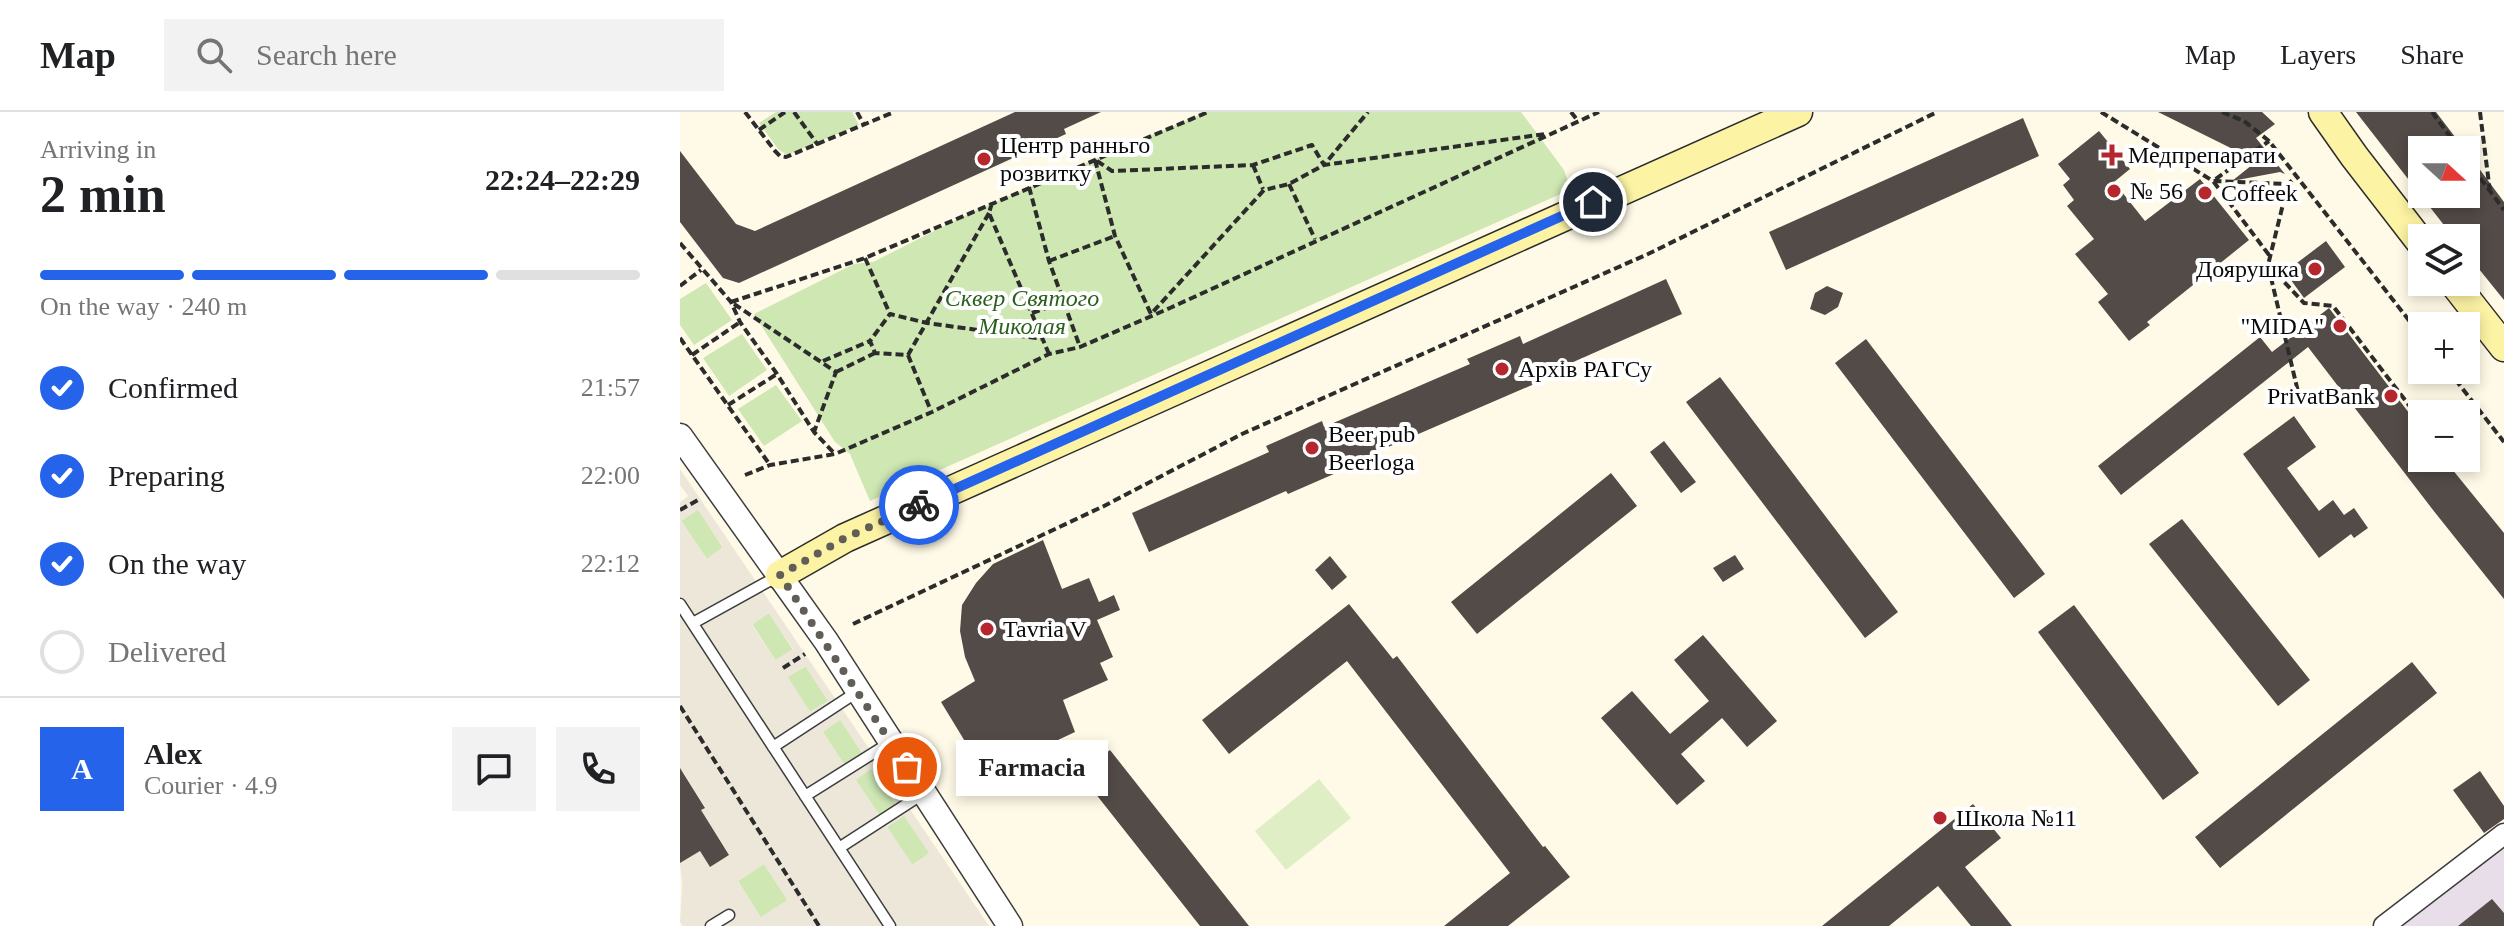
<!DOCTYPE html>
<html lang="en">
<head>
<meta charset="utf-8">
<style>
	:root { --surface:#fff; --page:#f2f2f2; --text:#202124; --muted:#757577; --line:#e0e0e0; --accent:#2563eb }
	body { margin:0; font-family:"Times New Roman",serif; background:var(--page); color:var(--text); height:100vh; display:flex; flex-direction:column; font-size:30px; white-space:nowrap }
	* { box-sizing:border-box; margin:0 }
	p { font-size:26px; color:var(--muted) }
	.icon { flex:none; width:44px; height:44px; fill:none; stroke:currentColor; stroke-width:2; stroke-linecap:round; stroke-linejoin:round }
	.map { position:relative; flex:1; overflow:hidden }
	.sheet { display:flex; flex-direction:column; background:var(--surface); width:680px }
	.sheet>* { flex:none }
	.needle { width:52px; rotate:111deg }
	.fabs { position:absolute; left:1728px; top:24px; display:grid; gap:16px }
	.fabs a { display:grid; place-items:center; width:72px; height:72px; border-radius:0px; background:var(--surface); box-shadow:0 4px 12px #0003; font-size:40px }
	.pin { position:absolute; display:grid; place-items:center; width:68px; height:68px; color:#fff; margin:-34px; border:4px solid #fff; border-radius:50%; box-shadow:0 2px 8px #0007 }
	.courier { position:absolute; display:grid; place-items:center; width:80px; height:80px; margin:-40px; border:6px solid #2563eb; border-radius:50%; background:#fff; color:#222; box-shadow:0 2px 10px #0007 }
	.bubble { position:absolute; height:56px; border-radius:0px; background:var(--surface); box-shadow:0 4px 12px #0003; font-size:26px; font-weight:600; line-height:56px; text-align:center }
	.overview em { font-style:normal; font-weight:600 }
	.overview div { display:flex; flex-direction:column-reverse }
	.overview { display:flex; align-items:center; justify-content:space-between; height:136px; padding:0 40px }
	h1 { font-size:52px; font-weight:600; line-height:60px }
	.bar { display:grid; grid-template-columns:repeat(4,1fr); gap:12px 8px; align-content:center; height:96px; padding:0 40px }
	.bar i { height:10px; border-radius:6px; background:var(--line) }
	.bar .current { background:var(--accent) }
	.bar p { grid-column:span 4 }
	.line { display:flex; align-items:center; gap:20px; padding:0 40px; border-top:2px solid var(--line) }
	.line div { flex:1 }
	.round { display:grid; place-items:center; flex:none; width:84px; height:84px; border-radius:0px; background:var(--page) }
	ol { padding:0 40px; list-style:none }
	li { display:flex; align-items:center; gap:24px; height:88px }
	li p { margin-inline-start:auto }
	li .icon { padding:8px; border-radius:50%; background:var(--accent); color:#fff; stroke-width:4 }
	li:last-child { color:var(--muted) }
	li i { width:44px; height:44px; border:4px solid var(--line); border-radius:50% }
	header { display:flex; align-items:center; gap:48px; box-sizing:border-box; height:112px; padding:0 40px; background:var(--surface); border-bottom:2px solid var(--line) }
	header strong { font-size:38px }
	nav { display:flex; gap:44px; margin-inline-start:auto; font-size:28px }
	.search { width:560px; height:72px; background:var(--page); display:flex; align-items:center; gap:20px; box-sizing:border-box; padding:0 28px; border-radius:0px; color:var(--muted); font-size:30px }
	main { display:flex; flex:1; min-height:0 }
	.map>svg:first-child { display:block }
	.industrial { fill:#e8dee9 }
	.green { fill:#cee7b3 }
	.pitch { fill:#e0eec5 }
	.plaza { fill:#ece7d9; fill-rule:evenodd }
	.building { fill:#524b47 }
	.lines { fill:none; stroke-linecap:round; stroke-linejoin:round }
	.service-casing { stroke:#3d3d3d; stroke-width:13 }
	.minor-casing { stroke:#3d3d3d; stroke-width:23 }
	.tertiary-casing { stroke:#3d3d3d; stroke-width:27 }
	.secondary-casing { stroke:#2c2c2c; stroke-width:31 }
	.path { stroke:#2c2c2c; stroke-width:4; stroke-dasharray:8 4; stroke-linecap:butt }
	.service { stroke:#fff; stroke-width:10 }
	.minor { stroke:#fff; stroke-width:20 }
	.tertiary { stroke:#fff; stroke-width:24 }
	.secondary { stroke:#fdf3a4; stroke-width:28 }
	.done { stroke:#605e57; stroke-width:8; stroke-dasharray:0 14.4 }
	.route { stroke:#2563eb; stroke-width:10 }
	.poi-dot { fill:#b5272d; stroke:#fff; stroke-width:3 }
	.labels { text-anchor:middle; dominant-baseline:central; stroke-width:8; stroke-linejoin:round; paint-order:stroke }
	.poi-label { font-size:24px; fill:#0a0a0a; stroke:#fff; text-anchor:start }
	.park-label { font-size:24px; font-style:italic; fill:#2b5f1d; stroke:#fff }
</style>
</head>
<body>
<header>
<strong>Map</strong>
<div class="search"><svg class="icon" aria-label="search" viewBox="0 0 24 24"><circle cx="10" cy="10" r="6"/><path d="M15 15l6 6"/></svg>Search here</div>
<nav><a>Map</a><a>Layers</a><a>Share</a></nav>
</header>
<main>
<section class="sheet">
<div class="overview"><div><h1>2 min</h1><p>Arriving in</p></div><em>22:24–22:29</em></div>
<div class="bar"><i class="current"></i><i class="current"></i><i class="current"></i><i></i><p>On the way · 240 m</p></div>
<ol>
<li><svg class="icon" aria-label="check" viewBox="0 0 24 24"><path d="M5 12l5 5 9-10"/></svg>Confirmed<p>21:57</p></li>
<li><svg class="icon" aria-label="check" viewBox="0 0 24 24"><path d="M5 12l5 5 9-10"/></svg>Preparing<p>22:00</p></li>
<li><svg class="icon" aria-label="check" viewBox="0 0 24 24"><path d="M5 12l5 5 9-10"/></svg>On the way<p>22:12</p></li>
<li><i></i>Delivered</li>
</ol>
<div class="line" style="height:144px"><b class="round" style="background:var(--accent);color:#fff">A</b><div><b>Alex</b><p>Courier · 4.9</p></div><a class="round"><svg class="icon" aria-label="chat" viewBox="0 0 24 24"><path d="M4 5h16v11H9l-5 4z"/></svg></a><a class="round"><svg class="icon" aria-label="phone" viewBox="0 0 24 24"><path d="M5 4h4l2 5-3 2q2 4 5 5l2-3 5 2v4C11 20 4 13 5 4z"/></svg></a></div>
</section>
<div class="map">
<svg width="1824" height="814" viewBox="0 0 1824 814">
	<rect width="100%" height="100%" fill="#fffae7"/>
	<path class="industrial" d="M 1824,737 L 1824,814 L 1722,814 Z"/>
	<path class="green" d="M 96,0 L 172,0 L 179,13 L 107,43 L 98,37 L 79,11 Z
		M 526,0 L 841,0 L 884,58 L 888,70 L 885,80 L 190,389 L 170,342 L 155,330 L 74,202 L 174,152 L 193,150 L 294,99 Z
		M 26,171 L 52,208 L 14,233 L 0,213 L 0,187 Z
		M 62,222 L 87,258 L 49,284 L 23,246 Z
		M 96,273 L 122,309 L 84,334 L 58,297 Z
		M 18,397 L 43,436 L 27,447 L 1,409 Z
		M 89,501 L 113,538 L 96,549 L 72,512 Z
		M 126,554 L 148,589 L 130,600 L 107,565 Z
		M 160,607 L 182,641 L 164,652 L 142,619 Z
		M 192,656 L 216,693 L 200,704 L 175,667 Z
		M 224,703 L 250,741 L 232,753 L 207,715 Z
		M 84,752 L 108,788 L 81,806 L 58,769 Z"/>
	<path class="pitch" d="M 639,667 L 671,706 L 606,758 L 575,719 Z"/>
	<path class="plaza" d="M 0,357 L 309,814 L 3,814 L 0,810 L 2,773 L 0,751 L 20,739 L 30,755 L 49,742 L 21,698 L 25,695 L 4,661 L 0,663 L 0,390 L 8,384 L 0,373 ZM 18,398 L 43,435 L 27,447 L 1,409 ZM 89,501 L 113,537 L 95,548 L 72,513 ZM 125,554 L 148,589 L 130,600 L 108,565 ZM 160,608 L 182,641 L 164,652 L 143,620 ZM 191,657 L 216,693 L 200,704 L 176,668 ZM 224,704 L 249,741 L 233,753 L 207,715 ZM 84,752 L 107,788 L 81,805 L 58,769 Z"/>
	<path class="building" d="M 335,0 L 421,0 L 384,17 L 386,22 L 59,171 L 43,166 L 0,110 L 0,39 L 56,112 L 75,119 Z
		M 1478,0 L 1582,0 L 1595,12 L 1576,26 L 1605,62 L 1600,60 L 1552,69 L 1577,49 Z
		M 1676,0 L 1756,0 L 1785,38 L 1742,38 L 1742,82 L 1786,82 L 1786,39 L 1824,90 L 1824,188 L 1786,141 L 1786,126 L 1774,126 Z
		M 1343,6 L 1359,44 L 1106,158 L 1089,120 Z
		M 1419,19 L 1450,57 L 1434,70 L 1465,109 L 1520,67 L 1569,128 L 1467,210 L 1470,213 L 1449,229 L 1418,190 L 1428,182 L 1395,142 L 1414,127 L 1387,94 L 1394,88 L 1383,73 L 1390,67 L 1378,52 Z
		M 1646,129 L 1665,155 L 1624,186 L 1605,160 Z
		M 986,167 L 1002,202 L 857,266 L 859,270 L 662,355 L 663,358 L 608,382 L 606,379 L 469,440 L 452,401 L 589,340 L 586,334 L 642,309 L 644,315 L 790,252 L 787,247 L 840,224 L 843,232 Z
		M 1147,174 L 1163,181 L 1158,195 L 1145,203 L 1130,197 L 1135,181 Z
		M 1649,196 L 1742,318 L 1742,346 L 1763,346 L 1824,421 L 1824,487 L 1753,398 L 1628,235 L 1441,383 L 1418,354 L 1580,225 L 1592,240 Z
		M 1186,227 L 1365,462 L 1334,486 L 1155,251 Z
		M 1040,265 L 1218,500 L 1185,526 L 1006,290 Z
		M 1614,304 L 1636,335 L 1607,356 L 1639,399 L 1653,388 L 1664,403 L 1674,396 L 1688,416 L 1674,426 L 1671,422 L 1639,446 L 1563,342 Z
		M 984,329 L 1016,370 L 1001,381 L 970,340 Z
		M 931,361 L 957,394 L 797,522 L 771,490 Z
		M 1502,407 L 1630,568 L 1598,594 L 1469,432 Z
		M 363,428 L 382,477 L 409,466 L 419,490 L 434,483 L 440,498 L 417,508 L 433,545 L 420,551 L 428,568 L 383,588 L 395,620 L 329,651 L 326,645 L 303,659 L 261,590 L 295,569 L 285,545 L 280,519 L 282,493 L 296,471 L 313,452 Z
		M 1055,443 L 1064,457 L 1043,470 L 1033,456 Z
		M 650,444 L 667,465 L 652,478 L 635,458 Z
		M 669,492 L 713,547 L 717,544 L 863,735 L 865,734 L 890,765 L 828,814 L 764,814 L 830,761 L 667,549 L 549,642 L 522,608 Z
		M 1394,493 L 1519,661 L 1483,688 L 1358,520 Z
		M 1023,523 L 1097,609 L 1067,635 L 1042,606 L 1001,642 L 1025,669 L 997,693 L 921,606 L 952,579 L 990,622 L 1029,589 L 994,548 Z
		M 1732,550 L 1757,581 L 1540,756 L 1515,725 Z
		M 430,638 L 569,814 L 520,814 L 400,662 Z
		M 0,656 L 25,696 L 21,698 L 49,743 L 30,755 L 20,739 L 0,751 Z
		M 1800,659 L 1824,694 L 1824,707 L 1804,721 L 1773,678 Z
		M 1293,692 L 1321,726 L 1285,755 L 1332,814 L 1291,814 L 1258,774 L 1209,814 L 1142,814 Z
		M 1812,787 L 1824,801 L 1824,814 L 1778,814 Z"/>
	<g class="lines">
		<g class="service-casing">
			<path id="service" d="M 0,492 L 210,814
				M 13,511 L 98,464
				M 93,635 L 177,580
				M 125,684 L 211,630
				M 159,736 L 244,681
				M 31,814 L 49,803"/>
		</g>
		<g class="minor-casing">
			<path id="minor" d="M 1704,814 L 1824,722"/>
		</g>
		<g class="tertiary-casing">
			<path id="tertiary" d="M 0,324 L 146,529 L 330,814"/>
		</g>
		<g class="secondary-casing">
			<path id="secondary" d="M 1643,0 L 1674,44 L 1742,132
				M 1773,170 L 1824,235
				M 100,463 L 165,426 L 1118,0"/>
		</g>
		<path class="path" d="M 65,0 L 95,39 L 100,44 L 106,45 L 214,0
			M 114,0 L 138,33
			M 177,0 L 184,13
			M 891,0 L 898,9
			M 1421,0 L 1533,69 L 1608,72 L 1616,65
			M 1542,0 L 1564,9 L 1589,29 L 1742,225
			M 1752,0 L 1780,38
			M 1800,0 L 1810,80
			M 79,18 L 105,0
			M 1786,47 L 1824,98
			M 415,48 L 435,124 L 471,202 L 584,78 L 609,72 L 644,53 L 865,22
			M 417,49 L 432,59 L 573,53 L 632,33 L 644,53 L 688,0
			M 573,53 L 583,77
			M 609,72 L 635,127
			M 1608,72 L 1588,153 L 1619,284
			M 349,75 L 369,149 L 400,235
			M 312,91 L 309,101 L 369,242
			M 309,101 L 228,243 L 195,241 L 190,229 L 210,202 L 247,211 L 363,227
			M 0,131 L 51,190 L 60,210 L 97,262 L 134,320 L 155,342
			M 1589,143 L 1533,69 L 1589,29
			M 185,146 L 210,202
			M 369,149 L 435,124
			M 1588,153 L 1624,191 L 1653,194 L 1738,305
			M 0,174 L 21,158
			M 51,190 L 185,146 L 528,0
			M 54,192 L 156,260 L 134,320
			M 352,201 L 383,190
			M 0,226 L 90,353
			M 12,243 L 60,210
			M 228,243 L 251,299
			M 143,249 L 190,229
			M 1768,258 L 1824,330
			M 156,260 L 195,241
			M 48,293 L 97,262
			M 65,363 L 90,353 L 155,342 L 252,300 L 369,242 L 400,235 L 490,196 L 919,0
			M 0,398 L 18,388
			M 173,512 L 424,394 L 562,322 L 968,142 L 1257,0
			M 103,556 L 125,542
			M 0,594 L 139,814"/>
		<use href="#service" class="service"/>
		<use href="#minor" class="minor"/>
		<use href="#tertiary" class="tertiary"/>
		<use href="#secondary" class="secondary"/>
	</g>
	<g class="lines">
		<path class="done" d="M 227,655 L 100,463 L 165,426 L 239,393"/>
		<path class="route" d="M 239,393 L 913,90"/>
	</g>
	<g class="poi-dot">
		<path d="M1428 31h8v8h8v8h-8v8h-8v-8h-8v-8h8z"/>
		<circle cx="304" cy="47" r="8"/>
		<circle cx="1434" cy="79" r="8"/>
		<circle cx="1525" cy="81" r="8"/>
		<circle cx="1635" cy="157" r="8"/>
		<circle cx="1660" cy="214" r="8"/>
		<circle cx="822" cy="257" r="8"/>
		<circle cx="1711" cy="284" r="8"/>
		<circle cx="632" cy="336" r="8"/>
		<circle cx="307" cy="517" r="8"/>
		<circle cx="1260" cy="706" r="8"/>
	</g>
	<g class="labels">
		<g class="poi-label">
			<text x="320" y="33">Центр ранньго<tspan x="320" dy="28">розвитку</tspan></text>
			<text x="1448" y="43">Медпрепарати</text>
			<text x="1450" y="79">№ 56</text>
			<text x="1541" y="81">Coffeek</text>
			<text x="1619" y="157" text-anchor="end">Доярушка</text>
			<text x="1644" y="214" text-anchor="end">"MIDA"</text>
			<text x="838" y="257">Архів РАГСу</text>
			<text x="1695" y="284" text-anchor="end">PrivatBank</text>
			<text x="648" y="322">Beer pub<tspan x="648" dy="28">Beerloga</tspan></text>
			<text x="323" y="517">Tavria V</text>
			<text x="1276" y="706">Школа №11</text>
		</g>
		<g class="park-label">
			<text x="342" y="186">Сквер Святого<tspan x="342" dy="28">Миколая</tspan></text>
		</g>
	</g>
</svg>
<div class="fabs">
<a><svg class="needle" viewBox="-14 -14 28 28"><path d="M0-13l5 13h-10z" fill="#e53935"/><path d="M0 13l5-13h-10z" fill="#757577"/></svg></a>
<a><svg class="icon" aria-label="layers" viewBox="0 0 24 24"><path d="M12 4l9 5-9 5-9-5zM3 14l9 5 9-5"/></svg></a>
<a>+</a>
<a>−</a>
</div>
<div class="pin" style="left:227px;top:655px;background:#ea580c"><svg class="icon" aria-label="bag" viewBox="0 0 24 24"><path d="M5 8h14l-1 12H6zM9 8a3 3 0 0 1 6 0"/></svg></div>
<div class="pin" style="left:913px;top:90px;background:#1f2937"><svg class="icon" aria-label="home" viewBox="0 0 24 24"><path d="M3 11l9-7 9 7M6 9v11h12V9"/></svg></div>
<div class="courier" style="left:239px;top:393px"><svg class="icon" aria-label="bike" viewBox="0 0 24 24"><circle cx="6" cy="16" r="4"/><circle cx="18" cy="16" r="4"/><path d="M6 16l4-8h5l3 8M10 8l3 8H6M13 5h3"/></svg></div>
<div class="bubble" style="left:276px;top:628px;width:152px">Farmacia</div>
</div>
</main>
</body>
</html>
